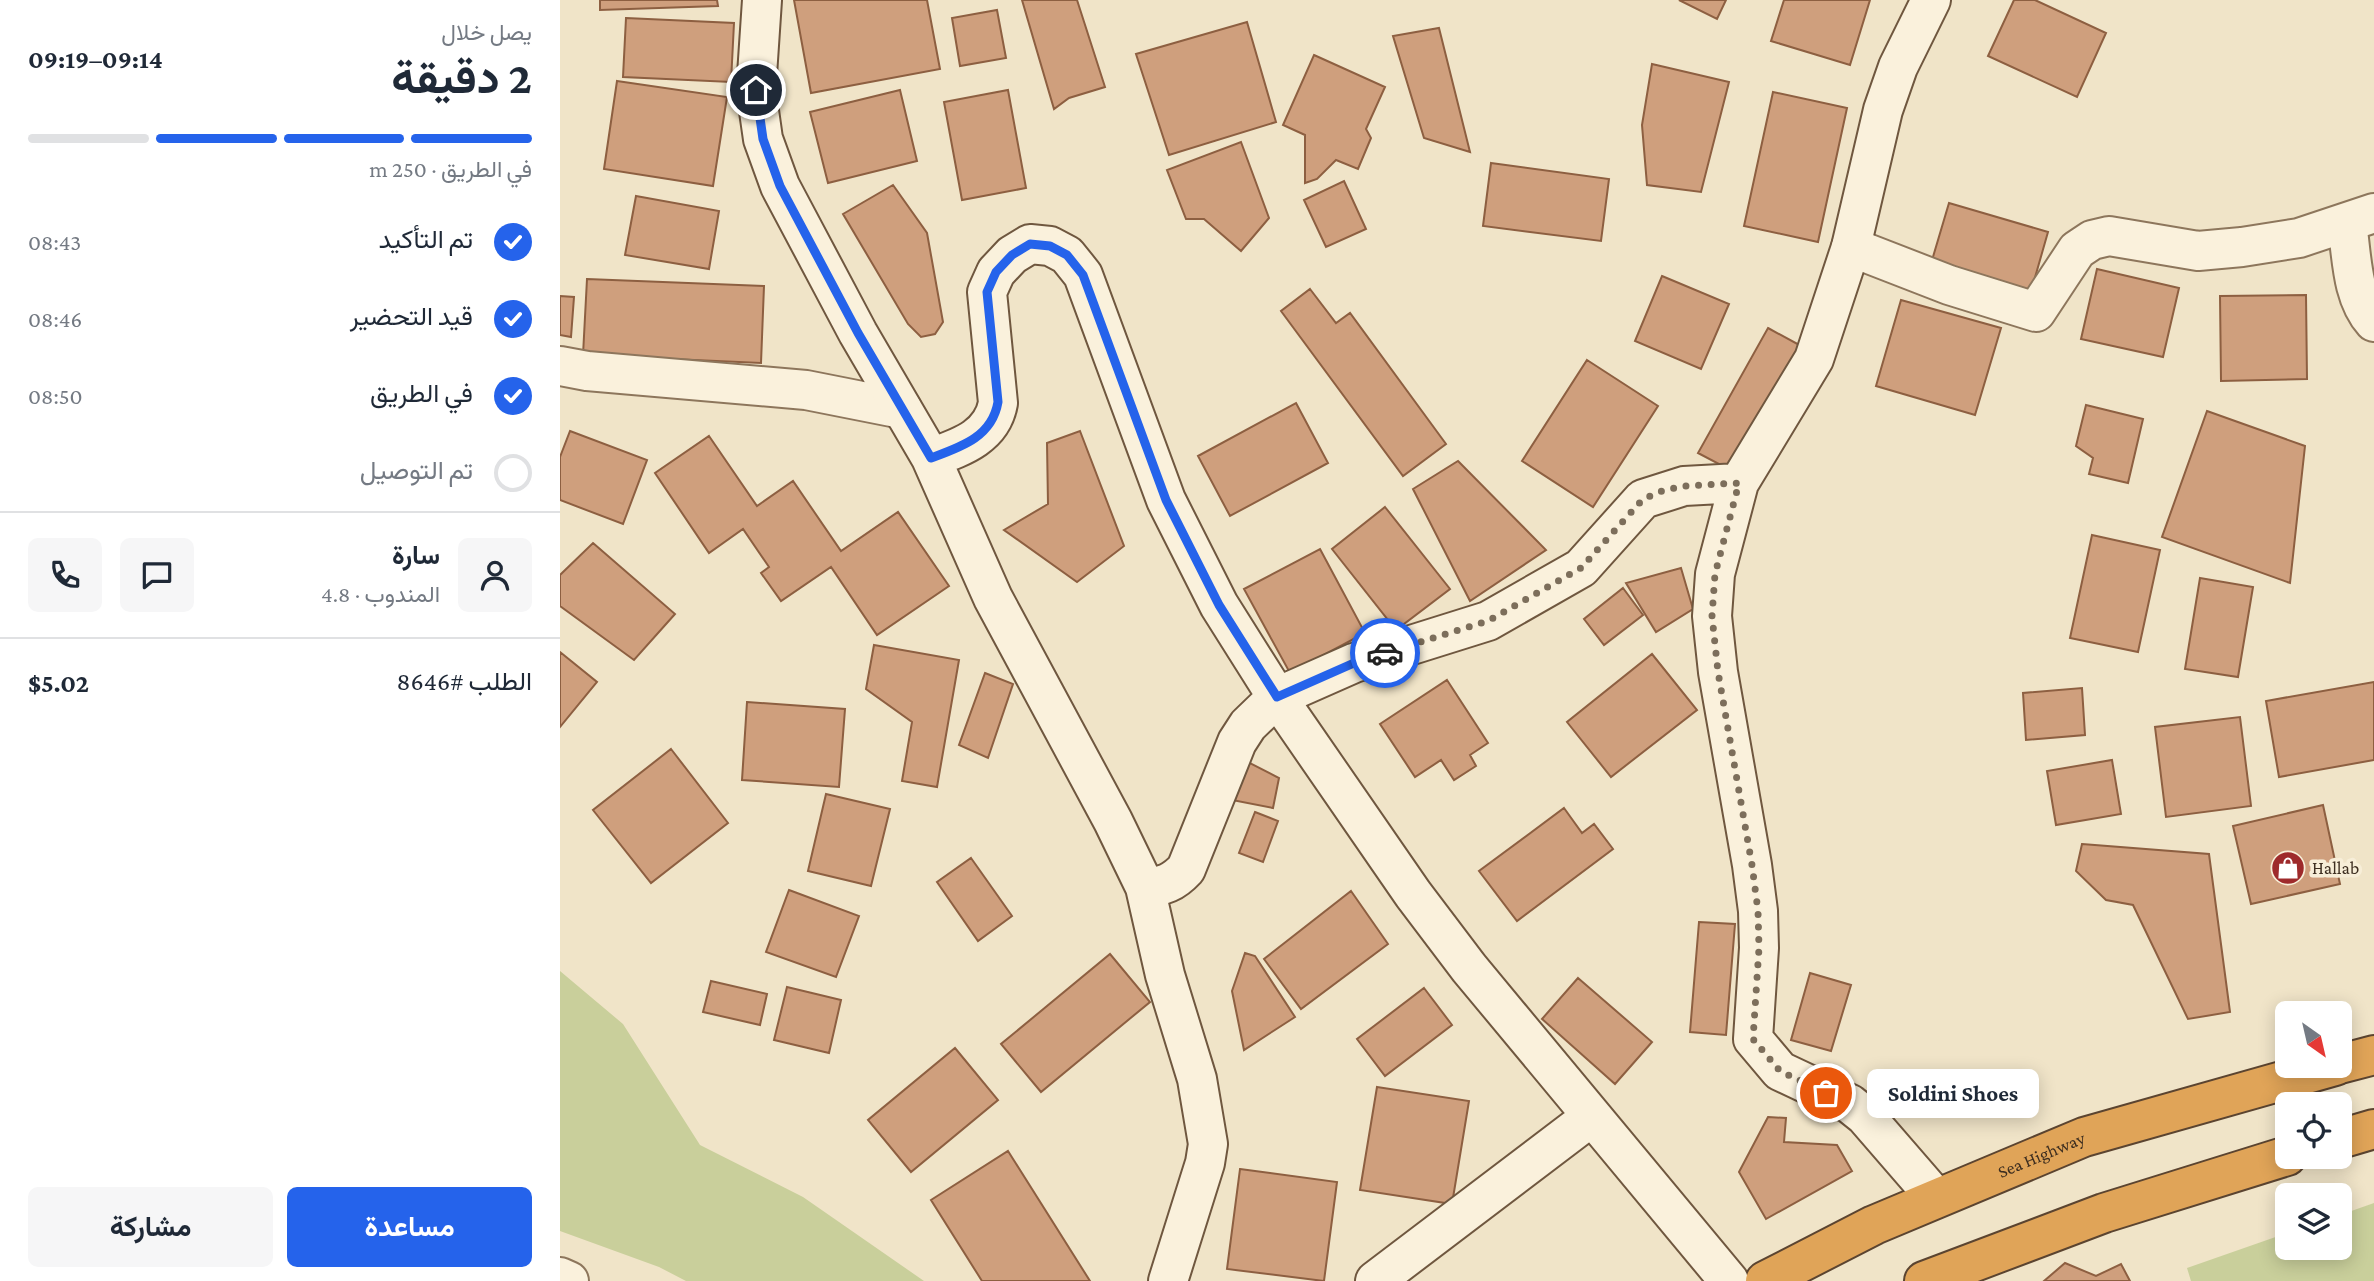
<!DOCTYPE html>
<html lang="ar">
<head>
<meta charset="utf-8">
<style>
	:root { --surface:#fff; --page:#f6f6f7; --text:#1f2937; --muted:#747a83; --line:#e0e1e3; --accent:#2563eb }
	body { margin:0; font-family:"Crimson Pro",Vazirmatn,serif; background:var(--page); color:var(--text); direction:rtl; height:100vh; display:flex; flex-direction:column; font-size:26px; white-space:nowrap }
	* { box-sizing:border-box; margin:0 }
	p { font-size:23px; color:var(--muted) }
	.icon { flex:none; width:38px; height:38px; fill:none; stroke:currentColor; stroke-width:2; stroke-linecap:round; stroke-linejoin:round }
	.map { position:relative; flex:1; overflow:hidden; direction:ltr }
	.drawer { display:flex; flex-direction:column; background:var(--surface); width:560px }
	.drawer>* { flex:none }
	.needle { width:46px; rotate:146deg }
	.buttons { position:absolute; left:1715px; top:1001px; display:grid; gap:14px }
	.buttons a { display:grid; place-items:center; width:77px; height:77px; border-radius:10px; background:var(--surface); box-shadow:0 4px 18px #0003; font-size:35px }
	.pin { position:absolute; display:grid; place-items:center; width:60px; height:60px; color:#fff; margin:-30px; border:4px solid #fff; border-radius:50%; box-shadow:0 2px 7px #0007 }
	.courier { position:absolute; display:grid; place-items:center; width:70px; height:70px; margin:-35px; border:5px solid #2563eb; border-radius:50%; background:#fff; color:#222; box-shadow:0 2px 9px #0007 }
	.bubble { position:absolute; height:49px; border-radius:10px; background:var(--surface); box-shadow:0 4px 18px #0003; font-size:23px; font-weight:700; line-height:49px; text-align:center; direction:rtl }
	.headline em { font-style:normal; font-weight:700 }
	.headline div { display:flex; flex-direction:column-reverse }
	.headline { display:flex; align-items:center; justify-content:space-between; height:119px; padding:0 28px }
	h1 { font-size:46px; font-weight:700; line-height:52px }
	.bar { display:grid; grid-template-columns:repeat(4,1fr); gap:10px 7px; align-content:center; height:84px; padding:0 28px }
	.bar i { height:9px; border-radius:5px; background:var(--line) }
	.bar .active { background:var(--accent) }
	.bar p { grid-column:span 4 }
	.line { display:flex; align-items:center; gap:18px; padding:0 28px; border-top:2px solid var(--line) }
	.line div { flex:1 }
	.round { display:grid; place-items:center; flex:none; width:74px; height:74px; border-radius:10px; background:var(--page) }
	ol { padding:0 28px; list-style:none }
	li { display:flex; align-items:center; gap:21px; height:77px }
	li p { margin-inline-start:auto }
	li .icon { padding:7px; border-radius:50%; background:var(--accent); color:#fff; stroke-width:4 }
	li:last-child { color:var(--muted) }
	li i { width:38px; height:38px; border:4px solid var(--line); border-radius:50% }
	.primary-button { display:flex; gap:14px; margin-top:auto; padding:14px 28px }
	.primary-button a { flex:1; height:80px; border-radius:10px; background:var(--accent); color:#fff; font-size:28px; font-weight:700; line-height:80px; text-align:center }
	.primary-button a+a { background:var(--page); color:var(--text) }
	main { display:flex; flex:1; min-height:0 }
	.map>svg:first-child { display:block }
	.green { fill:#c9cf9b }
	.building { fill:#cf9f7d; stroke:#8d5f41; stroke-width:2 }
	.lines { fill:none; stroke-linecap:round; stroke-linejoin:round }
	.street-casing { stroke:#8d765c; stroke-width:42 }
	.secondary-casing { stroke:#6f573f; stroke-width:42 }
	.highway-casing { stroke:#5b4430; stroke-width:42 }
	.street { stroke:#faf1dc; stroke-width:38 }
	.secondary { stroke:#faf1dc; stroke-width:38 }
	.highway { stroke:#e0a458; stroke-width:38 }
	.done { stroke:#7c6e5b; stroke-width:7; stroke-dasharray:0 12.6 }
	.route { stroke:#2563eb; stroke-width:9 }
	.labels { text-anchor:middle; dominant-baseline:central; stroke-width:7; stroke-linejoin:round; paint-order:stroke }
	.poi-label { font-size:18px; fill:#3d2e20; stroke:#f7eed8; text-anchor:start }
	.street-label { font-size:18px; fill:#3d2e20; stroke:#f7eed8 }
</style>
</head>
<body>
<main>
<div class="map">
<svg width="1814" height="1281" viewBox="0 0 1814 1281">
	<rect width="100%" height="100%" fill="#f0e4c8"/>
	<path class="green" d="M 0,971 L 63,1024 L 140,1145 L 243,1197 L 364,1281 L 126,1281 L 99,1267 L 0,1231 Z
		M 1814,1203 L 1814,1281 L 1631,1281 L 1627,1268 L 1727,1233 L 1727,1248 L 1780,1248 L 1780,1215 Z"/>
	<path class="building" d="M 40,0 L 157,0 L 158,6 L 40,10 Z
		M 234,0 L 367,0 L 380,69 L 251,93 Z
		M 462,0 L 517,0 L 545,87 L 509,98 L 494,109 Z
		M 1119,0 L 1166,0 L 1157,19 Z
		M 1224,0 L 1310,0 L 1290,65 L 1211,41 Z
		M 1454,0 L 1475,0 L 1546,33 L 1517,97 L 1428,56 Z
		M 437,10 L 446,58 L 400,66 L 392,18 Z
		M 66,18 L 174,23 L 171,82 L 63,77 Z
		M 687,22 L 716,122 L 609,155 L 576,54 Z
		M 879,28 L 910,152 L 864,138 L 833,36 Z
		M 754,55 L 825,87 L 806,129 L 811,138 L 798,169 L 776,160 L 757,179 L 745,183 L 745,135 L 723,125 Z
		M 1092,64 L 1169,82 L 1141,192 L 1087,185 L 1082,125 Z
		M 57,81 L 167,97 L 153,186 L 44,169 Z
		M 340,90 L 357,161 L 268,183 L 250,112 Z
		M 448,90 L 466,188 L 402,200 L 384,102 Z
		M 1213,92 L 1287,108 L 1258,242 L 1184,226 Z
		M 681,142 L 709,218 L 681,251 L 644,219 L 626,219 L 607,170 Z
		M 931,163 L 1049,179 L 1041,241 L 923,226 Z
		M 784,181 L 806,229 L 766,247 L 744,200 Z
		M 333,185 L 367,233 L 383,322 L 375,334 L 361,337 L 348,324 L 283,214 Z
		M 76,196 L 159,211 L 149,269 L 65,255 Z
		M 1389,203 L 1488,232 L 1470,295 L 1370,267 Z
		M 1537,269 L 1619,288 L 1603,357 L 1521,339 Z
		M 1102,276 L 1169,304 L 1141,369 L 1075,341 Z
		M 27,279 L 204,286 L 201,363 L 23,355 Z
		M 750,289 L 776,323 L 790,313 L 886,444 L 843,476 L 721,311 Z
		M 1746,295 L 1747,379 L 1661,381 L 1660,296 Z
		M 0,296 L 14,297 L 11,337 L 0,335 Z
		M 1341,300 L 1441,328 L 1415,415 L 1316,386 Z
		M 1208,328 L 1243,347 L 1174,472 L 1138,453 Z
		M 1027,360 L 1098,406 L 1033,507 L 962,461 Z
		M 736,403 L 768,463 L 670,516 L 638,456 Z
		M 1526,405 L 1583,419 L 1568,483 L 1529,474 L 1533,458 L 1516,446 Z
		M 1647,411 L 1745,446 L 1730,583 L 1602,537 Z
		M 10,431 L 87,460 L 63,524 L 0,500 L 0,457 Z
		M 520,431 L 564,546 L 517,582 L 444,530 L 488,504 L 487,443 Z
		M 149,436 L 197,506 L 233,481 L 281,551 L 338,512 L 389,586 L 317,635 L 271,567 L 221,601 L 201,573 L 209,567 L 183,529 L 149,553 L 95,473 Z
		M 898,461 L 986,550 L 910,601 L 853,489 Z
		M 825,507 L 890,589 L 836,630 L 772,549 Z
		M 1532,535 L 1600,550 L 1578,652 L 1510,638 Z
		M 33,543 L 115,614 L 74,660 L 0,606 L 0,575 Z
		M 760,549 L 805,633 L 730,673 L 684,589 Z
		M 1121,568 L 1133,609 L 1096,632 L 1066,583 Z
		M 1640,578 L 1693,587 L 1678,677 L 1625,669 Z
		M 1063,588 L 1083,615 L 1044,645 L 1024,619 Z
		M 314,645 L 399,660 L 377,787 L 342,781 L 352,722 L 306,689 Z
		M 0,652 L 37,682 L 0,727 Z
		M 1092,654 L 1137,710 L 1051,777 L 1007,722 Z
		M 425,673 L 453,684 L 428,758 L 399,745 Z
		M 887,680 L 928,743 L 910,755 L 916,766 L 894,780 L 881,760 L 855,777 L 820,724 Z
		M 1814,682 L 1814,760 L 1719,777 L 1706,701 Z
		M 1522,688 L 1525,735 L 1466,740 L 1463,693 Z
		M 187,702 L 285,709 L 279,787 L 182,780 Z
		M 1680,717 L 1691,806 L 1606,817 L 1595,727 Z
		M 111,749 L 168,823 L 91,883 L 33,810 Z
		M 680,758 L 719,778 L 713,808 L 672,800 Z
		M 1552,760 L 1561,814 L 1496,825 L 1487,771 Z
		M 266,794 L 330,809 L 311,886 L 248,871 Z
		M 1763,805 L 1780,884 L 1691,904 L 1673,826 Z
		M 1004,808 L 1022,833 L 1034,824 L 1053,849 L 957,921 L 919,871 Z
		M 695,812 L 718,821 L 703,862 L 679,853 Z
		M 1522,844 L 1649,854 L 1670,1012 L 1628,1019 L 1573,905 L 1546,900 L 1516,871 Z
		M 411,858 L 452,916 L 418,941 L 377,882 Z
		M 229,890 L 299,916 L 276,977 L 206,952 Z
		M 791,891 L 828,944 L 741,1009 L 704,959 Z
		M 1139,922 L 1175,924 L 1166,1035 L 1130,1032 Z
		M 685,953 L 695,956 L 735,1017 L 684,1050 L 672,991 Z
		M 550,954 L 590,1002 L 481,1092 L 441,1044 Z
		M 1250,973 L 1291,985 L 1271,1051 L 1231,1040 Z
		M 1018,978 L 1092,1042 L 1055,1084 L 982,1019 Z
		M 151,981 L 207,994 L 200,1025 L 143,1012 Z
		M 227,987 L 281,1000 L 269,1053 L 214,1040 Z
		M 864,988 L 892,1025 L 825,1076 L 797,1039 Z
		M 395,1048 L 438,1100 L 351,1172 L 308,1120 Z
		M 817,1087 L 909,1101 L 892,1204 L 800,1190 Z
		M 1208,1117 L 1226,1118 L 1224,1142 L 1277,1145 L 1292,1171 L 1206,1219 L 1179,1172 Z
		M 448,1151 L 530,1281 L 422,1281 L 371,1200 Z
		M 680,1169 L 777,1182 L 764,1281 L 667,1269 Z
		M 1505,1263 L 1536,1276 L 1561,1264 L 1570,1281 L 1484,1281 Z"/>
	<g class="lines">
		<g class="street-casing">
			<path id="street" d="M 1787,223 C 1792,256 1791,296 1814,322
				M 1291,247 L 1389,285 L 1476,312 L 1517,250 L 1532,240 L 1549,236 L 1638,251 L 1682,247 L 1739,238 L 1814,213
				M 0,366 L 27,371 L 246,390 L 342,409
				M 0,1277 L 9,1281"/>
		</g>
		<g class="secondary-casing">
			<path id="secondary" d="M 202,0 L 196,90 L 203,139 L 220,186 L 298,333 L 371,458 L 433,598 L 553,821 L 585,887 L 605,975 L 637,1079 L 648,1144 L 645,1163 L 608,1281
				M 1371,0 L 1338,67 L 1323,110 L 1291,247 L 1254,359 L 1179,483 L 1155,574 L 1152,616 L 1158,672 L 1192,865 L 1198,911 L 1199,948 L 1193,1039 L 1220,1071 L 1290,1104 L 1305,1116 L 1376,1198
				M 371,458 C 401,447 432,437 438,403 L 427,292 L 436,272 L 452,255 L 470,244 L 490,246 L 507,255 L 523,275 L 606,500 L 659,605 L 717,697 L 853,894 L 909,968 L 1169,1281
				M 585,887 C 603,887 614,882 626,869 L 677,742 L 688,725 L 717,697 L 794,663 L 928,621 L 1021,568 L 1083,499 L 1124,486 L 1179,483
				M 815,1281 L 1031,1117"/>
		</g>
		<g class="highway-casing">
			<g id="highway">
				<path d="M 1780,1064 L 1814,1055"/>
				<path d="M 1780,1139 L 1814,1129"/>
				<path id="s1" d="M 1205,1281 L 1314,1225 L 1524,1137 L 1775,1066"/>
				<path d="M 1364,1281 L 1544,1213 L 1727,1156"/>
			</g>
		</g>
		<use href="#street" class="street"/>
		<use href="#secondary" class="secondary"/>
		<use href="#highway" class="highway"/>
	</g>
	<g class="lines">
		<path class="done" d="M 825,653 L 928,621 L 1021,568 L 1083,499 L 1102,491 L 1124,486 L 1179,483 L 1155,574 L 1152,616 L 1158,672 L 1192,865 L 1198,911 L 1199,948 L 1193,1039 L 1220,1071 L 1266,1093"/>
		<path class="route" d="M 196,90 L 203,139 L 220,186 L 298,333 L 371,458 C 401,447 432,437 438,402 L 427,292 L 436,272 L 452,255 L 470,244 L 490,246 L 507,255 L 523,275 L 606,500 L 659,605 L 717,697 L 794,663 L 825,653"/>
	</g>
	<defs>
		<g id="shop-disc" transform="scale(1.75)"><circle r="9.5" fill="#9e2a2b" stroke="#f7eed8"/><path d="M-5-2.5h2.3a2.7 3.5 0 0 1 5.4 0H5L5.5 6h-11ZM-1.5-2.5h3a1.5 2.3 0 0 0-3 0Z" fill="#fff"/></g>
	</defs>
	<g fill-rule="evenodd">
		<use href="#shop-disc" x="1728" y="868"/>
	</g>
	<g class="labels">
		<g class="poi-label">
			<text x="1752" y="868">Hallab</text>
		</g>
		<g class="street-label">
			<text stroke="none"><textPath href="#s1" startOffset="304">Sea Highway</textPath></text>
		</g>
	</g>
</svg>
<div class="buttons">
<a><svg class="needle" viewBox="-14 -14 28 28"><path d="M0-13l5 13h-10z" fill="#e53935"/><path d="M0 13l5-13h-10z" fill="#747a83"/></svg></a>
<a><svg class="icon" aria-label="locate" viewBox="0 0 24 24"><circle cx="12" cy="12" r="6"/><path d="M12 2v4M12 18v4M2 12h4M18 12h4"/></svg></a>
<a><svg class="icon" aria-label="layers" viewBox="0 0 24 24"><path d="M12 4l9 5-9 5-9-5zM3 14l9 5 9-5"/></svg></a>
</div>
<div class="pin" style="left:1266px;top:1093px;background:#ea580c"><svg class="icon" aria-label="bag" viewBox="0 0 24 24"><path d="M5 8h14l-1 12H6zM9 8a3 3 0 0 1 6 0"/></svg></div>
<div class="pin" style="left:196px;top:90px;background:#1f2937"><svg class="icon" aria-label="home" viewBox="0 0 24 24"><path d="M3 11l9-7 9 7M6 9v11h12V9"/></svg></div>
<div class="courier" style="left:825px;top:653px"><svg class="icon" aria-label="car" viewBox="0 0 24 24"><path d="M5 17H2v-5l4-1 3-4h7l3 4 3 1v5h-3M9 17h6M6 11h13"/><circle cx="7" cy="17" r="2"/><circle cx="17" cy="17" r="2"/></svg></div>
<div class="bubble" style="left:1307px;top:1069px;width:172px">Soldini Shoes</div>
</div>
<section class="drawer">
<div class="headline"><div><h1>2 دقيقة</h1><p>يصل خلال</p></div><em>09:14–09:19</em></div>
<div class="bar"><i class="active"></i><i class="active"></i><i class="active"></i><i></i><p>في الطريق · 250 m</p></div>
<ol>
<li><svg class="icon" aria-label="check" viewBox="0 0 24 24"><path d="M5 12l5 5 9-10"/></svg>تم التأكيد<p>08:43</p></li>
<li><svg class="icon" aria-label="check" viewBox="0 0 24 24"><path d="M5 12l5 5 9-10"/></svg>قيد التحضير<p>08:46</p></li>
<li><svg class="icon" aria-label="check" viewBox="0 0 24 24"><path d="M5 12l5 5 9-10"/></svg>في الطريق<p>08:50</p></li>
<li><i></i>تم التوصيل</li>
</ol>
<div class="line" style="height:126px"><a class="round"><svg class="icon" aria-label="person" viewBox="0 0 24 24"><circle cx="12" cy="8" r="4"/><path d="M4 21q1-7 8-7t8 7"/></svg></a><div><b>سارة</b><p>المندوب · 4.8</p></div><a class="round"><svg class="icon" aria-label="chat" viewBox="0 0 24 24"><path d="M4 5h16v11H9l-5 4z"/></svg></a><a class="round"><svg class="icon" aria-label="phone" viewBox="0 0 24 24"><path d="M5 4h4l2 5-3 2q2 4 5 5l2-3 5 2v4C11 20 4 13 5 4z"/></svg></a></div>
<div class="line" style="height:91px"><div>الطلب #8646</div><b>$5.02</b></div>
<div class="primary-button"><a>مساعدة</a><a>مشاركة</a></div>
</section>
</main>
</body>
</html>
